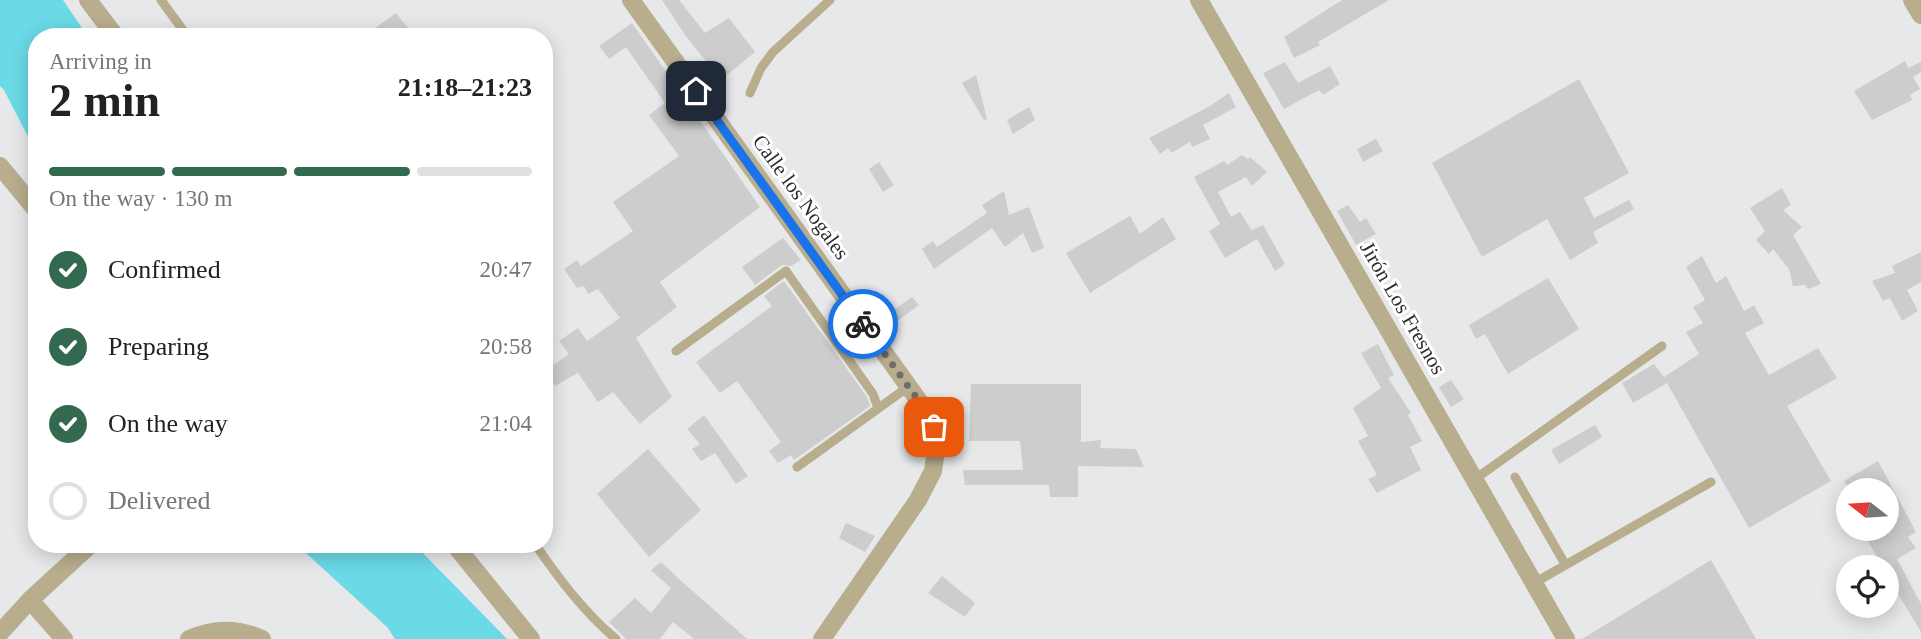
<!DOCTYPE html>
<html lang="en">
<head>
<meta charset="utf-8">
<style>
	:root { --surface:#fff; --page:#f2f2f2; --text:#222; --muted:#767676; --line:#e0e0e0; --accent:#33694f }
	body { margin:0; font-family:Georgia,serif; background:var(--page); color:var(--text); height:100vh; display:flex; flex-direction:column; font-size:26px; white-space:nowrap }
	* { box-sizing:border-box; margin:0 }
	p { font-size:23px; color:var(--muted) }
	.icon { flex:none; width:38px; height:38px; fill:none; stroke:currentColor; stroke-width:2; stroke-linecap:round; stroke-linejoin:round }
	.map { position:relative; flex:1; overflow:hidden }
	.details { position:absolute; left:28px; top:28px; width:525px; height:525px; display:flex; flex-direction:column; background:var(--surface); border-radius:28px; box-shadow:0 4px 18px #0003 }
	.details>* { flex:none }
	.needle { width:46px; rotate:287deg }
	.controls { position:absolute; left:1836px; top:478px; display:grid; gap:14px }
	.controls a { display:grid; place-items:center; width:63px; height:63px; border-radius:50%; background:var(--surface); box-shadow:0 4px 18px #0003; font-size:35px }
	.pin { position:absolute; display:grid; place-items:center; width:60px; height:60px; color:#fff; margin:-30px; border-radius:14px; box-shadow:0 4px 10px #0006 }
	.courier { position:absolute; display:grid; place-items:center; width:70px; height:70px; margin:-35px; border:5px solid #1a73e8; border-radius:50%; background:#fff; color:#222; box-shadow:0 2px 9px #0007 }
	.head em { font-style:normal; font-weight:700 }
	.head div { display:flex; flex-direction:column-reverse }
	.head { display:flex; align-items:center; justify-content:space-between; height:119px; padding:0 21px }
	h1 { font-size:46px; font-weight:700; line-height:52px }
	.bar { display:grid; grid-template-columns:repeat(4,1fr); gap:10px 7px; align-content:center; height:84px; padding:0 21px }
	.bar i { height:9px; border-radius:5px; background:var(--line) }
	.bar .on { background:var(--accent) }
	.bar p { grid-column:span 4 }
	ol { padding:0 21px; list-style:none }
	li { display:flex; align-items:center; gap:21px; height:77px }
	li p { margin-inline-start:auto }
	li .icon { padding:7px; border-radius:50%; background:var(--accent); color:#fff; stroke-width:4 }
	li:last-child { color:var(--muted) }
	li i { width:38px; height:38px; border:4px solid var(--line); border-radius:50% }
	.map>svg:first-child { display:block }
	.water { fill:#6adae6 }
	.building { fill:#cdcdce }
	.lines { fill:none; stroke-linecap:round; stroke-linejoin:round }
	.service { stroke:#b8ad8d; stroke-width:9 }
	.minor { stroke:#b8ad8d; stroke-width:18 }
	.done { stroke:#6e6e6f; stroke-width:7; stroke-dasharray:0 12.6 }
	.route { stroke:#1a73e8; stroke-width:9 }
	.labels { text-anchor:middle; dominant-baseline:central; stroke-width:6; stroke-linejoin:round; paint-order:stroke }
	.street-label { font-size:21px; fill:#2d2d2e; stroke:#fff }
</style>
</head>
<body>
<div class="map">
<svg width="1921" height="639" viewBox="0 0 1921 639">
	<rect width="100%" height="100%" fill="#e7e8e9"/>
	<path class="water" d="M 0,0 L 63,0 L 88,37 L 37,37 L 37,154 L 4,90 L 0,86 Z
		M 296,544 L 414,544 L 507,639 L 395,639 L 387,627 Z"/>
	<path class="building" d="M 662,0 L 679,0 L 705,33 L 729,18 L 755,52 L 721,80 L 685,35 Z
		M 1342,0 L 1389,0 L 1318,42 L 1320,45 L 1294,58 L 1284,37 Z
		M 396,13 L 415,37 L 363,37 Z
		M 632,23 L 760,207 L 660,282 L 677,307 L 636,338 L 672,397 L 640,424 L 613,392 L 598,402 L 578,373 L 555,386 L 545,371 L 569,354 L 559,341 L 578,328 L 587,341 L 620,318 L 598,289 L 588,294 L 584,286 L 577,288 L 564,269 L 577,260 L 581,266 L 633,231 L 613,202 L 679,156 L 649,115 L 665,103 L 626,47 L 609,59 L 599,46 Z
		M 1905,61 L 1908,68 L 1921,62 L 1921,72 L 1913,77 L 1920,89 L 1910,95 L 1912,100 L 1872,120 L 1854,91 Z
		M 1285,62 L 1298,83 L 1330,66 L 1340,84 L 1323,95 L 1319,90 L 1284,109 L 1263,73 Z
		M 976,75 L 987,119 L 984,120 L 962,83 Z
		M 1579,79 L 1629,173 L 1584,198 L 1594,218 L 1629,200 L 1634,209 L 1593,232 L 1598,243 L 1570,260 L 1547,219 L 1482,257 L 1432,163 Z
		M 1229,93 L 1236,107 L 1203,125 L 1210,139 L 1192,147 L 1190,142 L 1171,153 L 1168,148 L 1160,154 L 1149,138 L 1210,106 Z
		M 1029,107 L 1035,120 L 1013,134 L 1007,120 Z
		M 1376,139 L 1383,151 L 1363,162 L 1357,149 Z
		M 1242,155 L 1248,159 L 1250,157 L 1267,172 L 1252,186 L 1246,177 L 1218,192 L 1231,217 L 1240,212 L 1254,234 L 1252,230 L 1263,225 L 1285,264 L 1275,271 L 1257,239 L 1225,258 L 1209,231 L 1220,224 L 1194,177 L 1224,161 L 1227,165 Z
		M 879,162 L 894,185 L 883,192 L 869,169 Z
		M 1782,188 L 1791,205 L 1783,210 L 1802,227 L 1793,235 L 1821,284 L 1808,289 L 1805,285 L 1793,286 L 1789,269 L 1773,249 L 1769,254 L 1756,240 L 1765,231 L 1750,208 Z
		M 1004,191 L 1009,215 L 1029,207 L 1044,248 L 1032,253 L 1023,233 L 1005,247 L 992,228 L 934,269 L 922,249 L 933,241 L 937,247 L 987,213 L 982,205 Z
		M 1348,205 L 1360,222 L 1366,218 L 1376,234 L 1356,245 L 1337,211 Z
		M 1130,216 L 1140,234 L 1163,217 L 1176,239 L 1090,293 L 1066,253 Z
		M 783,238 L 801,260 L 791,266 L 782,265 L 755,285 L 742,267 Z
		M 1921,252 L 1921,282 L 1907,290 L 1918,311 L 1902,321 L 1890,298 L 1883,301 L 1872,281 L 1895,273 L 1892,266 Z
		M 1702,256 L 1716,283 L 1726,276 L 1744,311 L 1754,305 L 1764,323 L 1745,333 L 1769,375 L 1818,348 L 1837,378 L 1787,406 L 1831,481 L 1749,528 L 1667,383 L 1633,403 L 1622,383 L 1654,364 L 1664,377 L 1699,354 L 1686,332 L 1703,323 L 1693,307 L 1705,300 L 1686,267 Z
		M 1548,278 L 1579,329 L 1508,374 L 1485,334 L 1476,339 L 1469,325 Z
		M 784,281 L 867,397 L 870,406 L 794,460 L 791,455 L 778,463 L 769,451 L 781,442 L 737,381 L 720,393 L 696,362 L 772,306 L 764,296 Z
		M 912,297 L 919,305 L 888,328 L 881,319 Z
		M 1378,344 L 1394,375 L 1388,378 L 1411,413 L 1408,415 L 1422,441 L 1410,447 L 1421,470 L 1377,493 L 1368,479 L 1377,475 L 1358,441 L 1368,436 L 1353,408 L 1381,388 L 1361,353 Z
		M 1451,380 L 1464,399 L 1451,407 L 1439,387 Z
		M 971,384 L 1081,384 L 1081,442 L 1101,440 L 1100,448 L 1136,449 L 1144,467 L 1078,466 L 1078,497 L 1050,497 L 1049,485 L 965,485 L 963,470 L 1023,470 L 1020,441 L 969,441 Z
		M 704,415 L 748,476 L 736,484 L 715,453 L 701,461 L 692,449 L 700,444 L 687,429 Z
		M 1595,425 L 1602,437 L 1559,464 L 1551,450 Z
		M 648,449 L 701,510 L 649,557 L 597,494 Z
		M 1878,461 L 1916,532 L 1908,537 L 1916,548 L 1897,559 L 1921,604 L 1921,632 L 1886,574 L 1886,567 L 1883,567 L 1860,528 L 1886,528 L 1886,490 L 1850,490 L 1844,481 Z
		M 846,523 L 875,536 L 865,552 L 839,538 Z
		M 1711,560 L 1756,639 L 1582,639 Z
		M 661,562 L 678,578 L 747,639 L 694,639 L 673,622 L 660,639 L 626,639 L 609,622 L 635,598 L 651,613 L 671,588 L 651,570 Z
		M 942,576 L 975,603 L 965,617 L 928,593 Z"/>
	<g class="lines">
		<path class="service" d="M 161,0 L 188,37
			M 750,93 L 761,68 L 773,52 L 830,0
			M 676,351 L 786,271 L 873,394 L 878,408
			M 797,467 L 908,387
			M 1515,477 L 1565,564
			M 1475,479 L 1662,346
			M 535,544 C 559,579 584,612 616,639
			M 1534,583 L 1711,482"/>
		<path class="minor" d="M 88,0 L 116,37
			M 631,0 L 924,408 L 934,427 L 936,450 L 933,471 L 918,500 L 822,639
			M 1199,0 L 1566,639
			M 1912,0 L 1921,15
			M 0,166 L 37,211
			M 454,544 L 531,639
			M 30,600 L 64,639
			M 0,633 L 30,600 L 91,544
			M 189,639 C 215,628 237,628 262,639"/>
	</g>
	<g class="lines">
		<path class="done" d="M 863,324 L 924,408 L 934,427"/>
		<path class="route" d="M 696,91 L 863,324"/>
	</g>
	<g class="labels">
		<g class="street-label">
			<text transform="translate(801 197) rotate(54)">Calle los Nogales</text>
			<text transform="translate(1403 308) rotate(60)">Jirón Los Fresnos</text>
		</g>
	</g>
</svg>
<div class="controls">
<a><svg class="needle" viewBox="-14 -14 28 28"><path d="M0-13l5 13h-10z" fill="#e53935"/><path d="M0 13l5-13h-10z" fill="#767676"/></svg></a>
<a><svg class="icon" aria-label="locate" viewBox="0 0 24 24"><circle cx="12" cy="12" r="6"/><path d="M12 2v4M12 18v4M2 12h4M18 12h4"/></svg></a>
</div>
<div class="pin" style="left:934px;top:427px;background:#ea580c"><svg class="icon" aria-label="bag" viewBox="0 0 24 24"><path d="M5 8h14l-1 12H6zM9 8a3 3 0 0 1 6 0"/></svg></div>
<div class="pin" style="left:696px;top:91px;background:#1f2937"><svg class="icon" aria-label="home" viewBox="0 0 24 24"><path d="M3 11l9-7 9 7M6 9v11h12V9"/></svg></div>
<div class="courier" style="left:863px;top:324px"><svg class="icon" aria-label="bike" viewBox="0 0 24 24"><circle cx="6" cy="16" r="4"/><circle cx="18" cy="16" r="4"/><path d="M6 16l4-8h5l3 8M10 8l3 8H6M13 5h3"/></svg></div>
<section class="details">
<div class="head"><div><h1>2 min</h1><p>Arriving in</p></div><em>21:18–21:23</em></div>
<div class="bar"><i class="on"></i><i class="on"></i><i class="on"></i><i></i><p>On the way · 130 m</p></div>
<ol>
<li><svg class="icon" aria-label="check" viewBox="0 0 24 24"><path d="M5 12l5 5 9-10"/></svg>Confirmed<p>20:47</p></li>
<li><svg class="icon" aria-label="check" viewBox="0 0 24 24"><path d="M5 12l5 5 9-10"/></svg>Preparing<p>20:58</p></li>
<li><svg class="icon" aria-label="check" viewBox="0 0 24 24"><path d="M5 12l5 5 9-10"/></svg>On the way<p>21:04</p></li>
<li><i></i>Delivered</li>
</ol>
</section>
</div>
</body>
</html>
